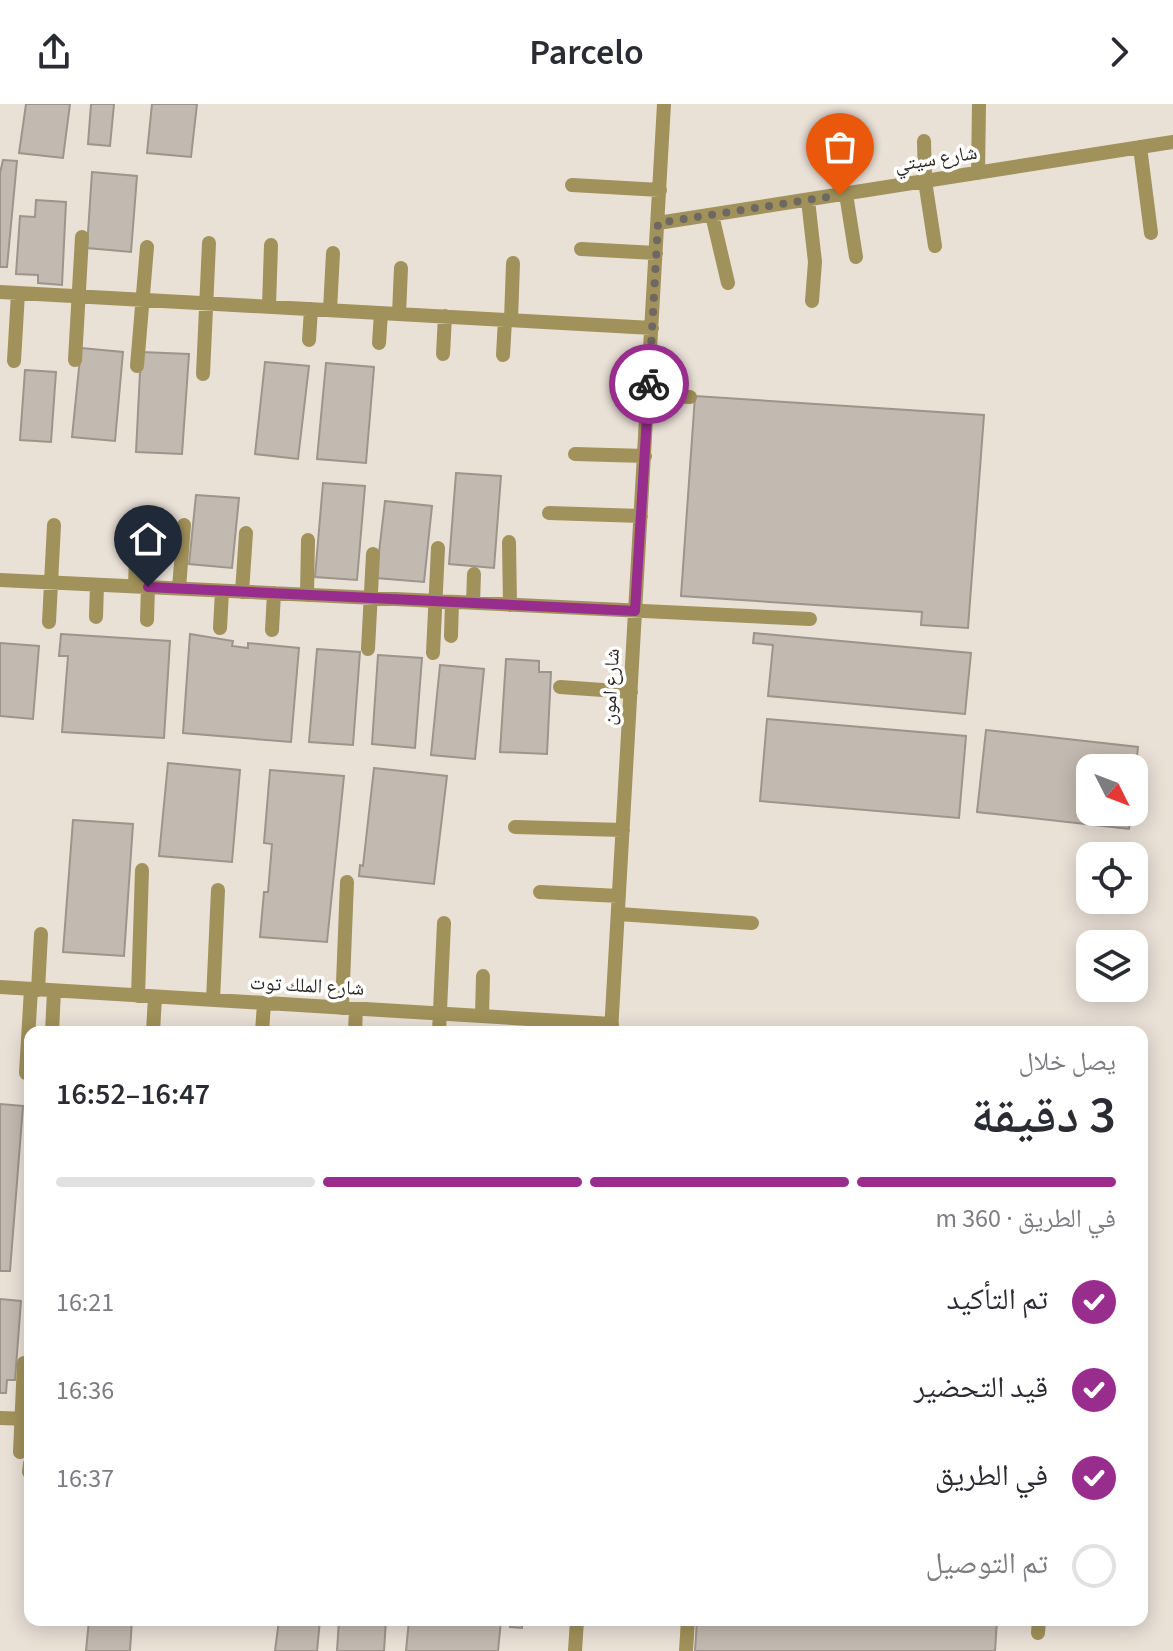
<!DOCTYPE html>
<html lang="ar">
<head>
<meta charset="utf-8">
<style>
	:root { --surface:#fff; --page:#f2f2f3; --text:#2b2b33; --muted:#7c7c81; --line:#e1e1e2; --accent:#982d8e }
	body { margin:0; font-family:"Source Sans 3","Noto Naskh Arabic",sans-serif; background:var(--page); color:var(--text); direction:rtl; height:100vh; display:flex; flex-direction:column; font-size:30px; white-space:nowrap }
	* { box-sizing:border-box; margin:0 }
	p { font-size:26px; color:var(--muted) }
	.icon { flex:none; width:44px; height:44px; fill:none; stroke:currentColor; stroke-width:2; stroke-linecap:round; stroke-linejoin:round }
	.map { position:relative; flex:1; overflow:hidden; direction:ltr }
	.side { position:absolute; left:24px; top:922px; width:1124px; height:600px; display:flex; flex-direction:column; background:var(--surface); border-radius:16px; box-shadow:0 4px 20px #0003; direction:rtl }
	.side>* { flex:none }
	.needle { width:52px; rotate:132deg }
	.fabs { position:absolute; left:1076px; top:650px; display:grid; gap:16px }
	.fabs a { display:grid; place-items:center; width:72px; height:72px; border-radius:16px; background:var(--surface); box-shadow:0 4px 20px #0003; font-size:40px }
	.pin { position:absolute; display:grid; place-items:center; width:68px; height:68px; color:#fff; margin:-82px -34px; border-radius:50% 50% 50% 0; rotate:-45deg; box-shadow:0 0 8px #0007 }
	.pin .icon { rotate:45deg }
	.courier { position:absolute; display:grid; place-items:center; width:80px; height:80px; margin:-40px; border:6px solid #982d8e; border-radius:50%; background:#fff; color:#222; box-shadow:0 2px 10px #0007 }
	.head em { font-style:normal; font-weight:600 }
	.head div { display:flex; flex-direction:column-reverse }
	.head { display:flex; align-items:center; justify-content:space-between; height:136px; padding:0 32px }
	h1 { font-size:52px; font-weight:600; line-height:60px }
	.bar { display:grid; grid-template-columns:repeat(4,1fr); gap:12px 8px; align-content:center; height:96px; padding:0 32px }
	.bar i { height:10px; border-radius:6px; background:var(--line) }
	.bar .current { background:var(--accent) }
	.bar p { grid-column:span 4 }
	ol { padding:0 32px; list-style:none }
	li { display:flex; align-items:center; gap:24px; height:88px }
	li p { margin-inline-start:auto }
	li .icon { padding:8px; border-radius:50%; background:var(--accent); color:#fff; stroke-width:4 }
	li:last-child { color:var(--muted) }
	li i { width:44px; height:44px; border:4px solid var(--line); border-radius:50% }
	header { display:flex; justify-content:space-between; align-items:center; height:104px; padding:0 32px; background:var(--surface); font-size:36px; font-weight:600 }
	.map>svg:first-child { display:block }
	.building { fill:#c2b9b0; stroke:#9d948b; stroke-width:2 }
	.lines { fill:none; stroke-linecap:round; stroke-linejoin:round }
	.minor { stroke:#a1915a; stroke-width:14 }
	.done { stroke:#6e6862; stroke-width:8; stroke-dasharray:0 14.4 }
	.route { stroke:#982d8e; stroke-width:10 }
	.labels { text-anchor:middle; dominant-baseline:central; stroke-width:7; stroke-linejoin:round; paint-order:stroke }
	.street-label { font-size:20px; fill:#2c2824; stroke:#fff }
</style>
</head>
<body>
<header><svg class="icon" aria-label="forward" viewBox="0 0 24 24"><path d="M9 5l7 7-7 7"/></svg>Parcelo<svg class="icon" aria-label="share" viewBox="0 0 24 24"><path d="M12 15V3M7 8l5-5 5 5M5 13v7h14v-7"/></svg></header>
<div class="map">
<svg width="1173" height="1547" viewBox="0 0 1173 1547">
	<rect width="100%" height="100%" fill="#e9e0d6"/>
	<path class="building" d="M 26,0 L 70,0 L 63,54 L 19,49 Z
		M 91,0 L 114,0 L 110,42 L 88,40 Z
		M 152,0 L 197,0 L 191,53 L 147,49 Z
		M 3,56 L 17,57 L 7,163 L 0,163 L 0,69 Z
		M 92,68 L 137,72 L 131,148 L 87,144 Z
		M 36,96 L 66,98 L 62,181 L 38,179 L 38,171 L 16,170 L 20,112 L 35,113 Z
		M 81,244 L 123,248 L 115,337 L 72,333 Z
		M 141,248 L 189,250 L 182,350 L 136,348 Z
		M 265,258 L 309,262 L 298,355 L 255,350 Z
		M 326,259 L 374,263 L 366,359 L 317,355 Z
		M 25,266 L 56,268 L 51,338 L 20,336 Z
		M 695,292 L 984,311 L 968,524 L 921,521 L 922,508 L 681,492 Z
		M 456,369 L 501,372 L 494,464 L 449,460 Z
		M 323,379 L 365,382 L 357,476 L 315,473 Z
		M 196,391 L 239,394 L 232,464 L 189,460 Z
		M 385,397 L 432,402 L 424,478 L 376,474 Z
		M 754,529 L 971,549 L 965,610 L 768,592 L 773,541 L 753,539 Z
		M 61,530 L 170,537 L 164,634 L 62,628 L 68,552 L 59,552 Z
		M 190,530 L 233,537 L 232,542 L 248,544 L 248,539 L 299,544 L 291,638 L 183,629 Z
		M 0,539 L 39,542 L 33,615 L 0,612 Z
		M 317,545 L 360,548 L 353,641 L 309,638 Z
		M 378,551 L 422,554 L 415,644 L 372,640 Z
		M 506,555 L 539,557 L 539,568 L 551,568 L 547,650 L 500,648 Z
		M 440,561 L 484,565 L 475,655 L 431,651 Z
		M 767,615 L 966,632 L 959,714 L 760,697 Z
		M 986,626 L 1138,643 L 1134,681 L 1134,664 L 1090,664 L 1090,708 L 1131,708 L 1129,725 L 977,708 Z
		M 168,659 L 240,666 L 232,758 L 159,752 Z
		M 374,664 L 447,672 L 434,780 L 359,772 L 360,761 L 363,762 Z
		M 270,666 L 344,672 L 327,838 L 260,833 L 264,788 L 268,788 L 272,740 L 264,739 Z
		M 73,716 L 133,720 L 124,852 L 63,848 Z
		M 0,1000 L 23,1002 L 10,1167 L 0,1167 Z
		M 0,1195 L 21,1197 L 15,1276 L 7,1276 L 6,1289 L 0,1289 Z
		M 89,1516 L 132,1516 L 130,1547 L 86,1547 Z
		M 279,1516 L 320,1516 L 317,1547 L 275,1547 Z
		M 339,1516 L 386,1516 L 384,1547 L 337,1547 Z
		M 409,1516 L 501,1516 L 498,1547 L 406,1547 Z
		M 510,1516 L 522,1516 L 522,1524 L 510,1523 Z
		M 697,1516 L 997,1516 L 995,1547 L 695,1547 Z"/>
	<g class="lines">
		<path class="minor" d="M 924,37 L 925,77 L 935,142
			M 1140,43 L 1151,129
			M 838,45 L 840,91
			M 978,69 L 979,0
			M 572,81 L 660,86
			M 846,90 L 856,153
			M 808,96 L 815,158 L 812,197
			M 712,111 L 728,179
			M 658,119 L 1173,38
			M 581,145 L 656,149
			M 0,188 L 652,224
			M 269,202 L 271,141
			M 330,206 L 333,149
			M 399,210 L 401,164
			M 511,216 L 513,159
			M 309,236 L 311,205
			M 379,239 L 381,209
			M 443,250 L 445,212
			M 503,251 L 505,216
			M 75,256 L 82,133
			M 14,257 L 18,189
			M 137,262 L 147,143
			M 203,270 L 209,139
			M 648,291 L 690,293
			M 575,350 L 645,352
			M 549,409 L 641,412
			M 509,438 L 510,501
			M 0,476 L 810,515
			M 135,482 L 137,424
			M 179,484 L 184,421
			M 242,488 L 246,429
			M 307,491 L 308,436
			M 473,499 L 474,470
			M 96,513 L 97,481
			M 147,516 L 148,483
			M 49,518 L 54,421
			M 220,524 L 222,487
			M 272,526 L 274,489
			M 451,532 L 452,498
			M 368,545 L 373,450
			M 433,549 L 438,444
			M 560,583 L 631,588
			M 515,723 L 623,726
			M 540,788 L 619,792
			M 618,810 L 752,819
			M 0,883 L 612,920
			M 38,886 L 41,830
			M 138,892 L 142,766
			M 213,896 L 218,786
			M 342,904 L 347,778
			M 482,912 L 483,872
			M 52,928 L 54,887
			M 153,928 L 155,893
			M 262,928 L 264,899
			M 355,928 L 356,905
			M 439,928 L 444,819
			M 611,928 L 664,0
			M 26,969 L 31,885
			M 0,1314 L 30,1315
			M 20,1348 L 24,1259
			M 29,1368 L 30,1360
			M 1038,1529 L 1039,1516
			M 575,1547 L 577,1516
			M 686,1547 L 688,1516"/>
	</g>
	<g class="lines">
		<path class="done" d="M 649,280 L 658,119 L 840,91"/>
		<path class="route" d="M 148,483 L 635,507 L 649,280"/>
	</g>
	<g class="labels">
		<g class="street-label">
			<text transform="translate(936 55) rotate(-9)">شارع سيتي</text>
			<text transform="translate(611 583) rotate(-87)">شارع امون</text>
			<text transform="translate(307 882) rotate(3)">شارع الملك توت</text>
		</g>
	</g>
</svg>
<div class="fabs">
<a><svg class="needle" viewBox="-14 -14 28 28"><path d="M0-13l5 13h-10z" fill="#e53935"/><path d="M0 13l5-13h-10z" fill="#7c7c81"/></svg></a>
<a><svg class="icon" aria-label="locate" viewBox="0 0 24 24"><circle cx="12" cy="12" r="6"/><path d="M12 2v4M12 18v4M2 12h4M18 12h4"/></svg></a>
<a><svg class="icon" aria-label="layers" viewBox="0 0 24 24"><path d="M12 4l9 5-9 5-9-5zM3 14l9 5 9-5"/></svg></a>
</div>
<div class="pin" style="left:840px;top:91px;background:#ea580c"><svg class="icon" aria-label="bag" viewBox="0 0 24 24"><path d="M5 8h14l-1 12H6zM9 8a3 3 0 0 1 6 0"/></svg></div>
<div class="pin" style="left:148px;top:483px;background:#1f2937"><svg class="icon" aria-label="home" viewBox="0 0 24 24"><path d="M3 11l9-7 9 7M6 9v11h12V9"/></svg></div>
<div class="courier" style="left:649px;top:280px"><svg class="icon" aria-label="bike" viewBox="0 0 24 24"><circle cx="6" cy="16" r="4"/><circle cx="18" cy="16" r="4"/><path d="M6 16l4-8h5l3 8M10 8l3 8H6M13 5h3"/></svg></div>
<section class="side">
<div class="head"><div><h1>3 دقيقة</h1><p>يصل خلال</p></div><em>16:47–16:52</em></div>
<div class="bar"><i class="current"></i><i class="current"></i><i class="current"></i><i></i><p>في الطريق · 360 m</p></div>
<ol>
<li><svg class="icon" aria-label="check" viewBox="0 0 24 24"><path d="M5 12l5 5 9-10"/></svg>تم التأكيد<p>16:21</p></li>
<li><svg class="icon" aria-label="check" viewBox="0 0 24 24"><path d="M5 12l5 5 9-10"/></svg>قيد التحضير<p>16:36</p></li>
<li><svg class="icon" aria-label="check" viewBox="0 0 24 24"><path d="M5 12l5 5 9-10"/></svg>في الطريق<p>16:37</p></li>
<li><i></i>تم التوصيل</li>
</ol>
</section>
</div>
</body>
</html>
